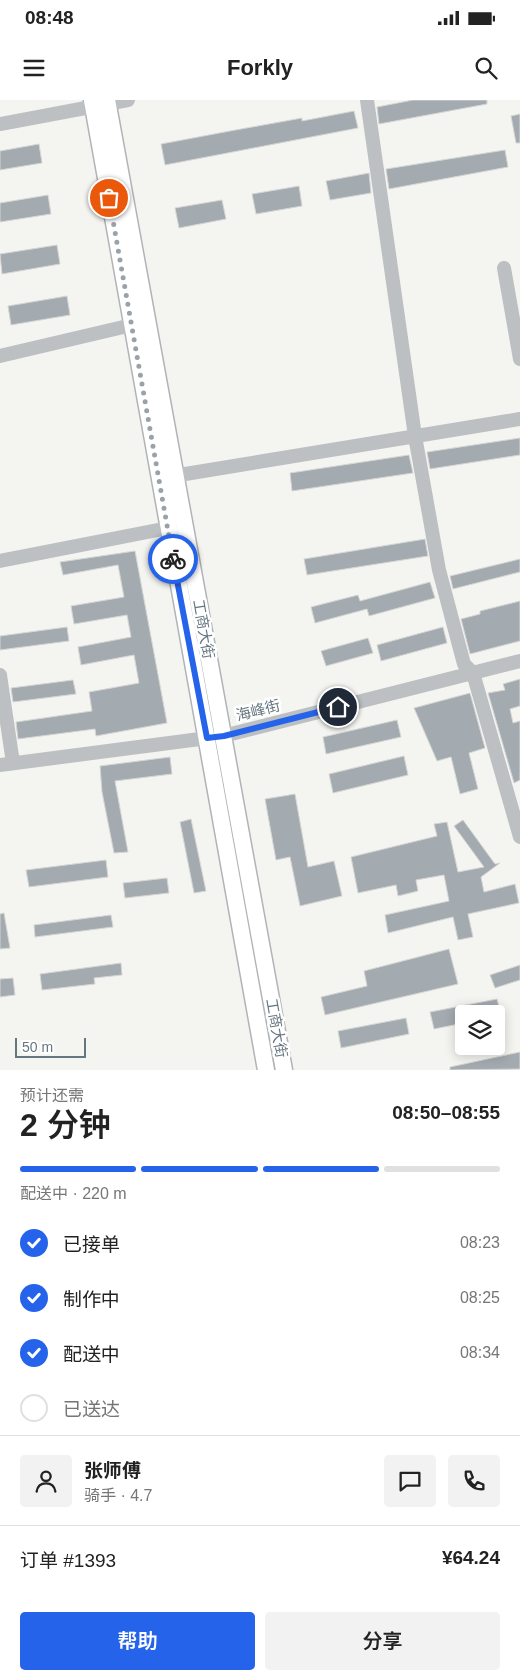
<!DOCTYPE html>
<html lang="zh">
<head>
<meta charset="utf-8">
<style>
	:root { --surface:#fff; --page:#f2f2f2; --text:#222; --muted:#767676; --line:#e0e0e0; --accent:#2563eb }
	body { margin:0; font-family:Helvetica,"Noto Sans SC",sans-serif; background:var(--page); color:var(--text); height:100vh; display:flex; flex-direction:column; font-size:19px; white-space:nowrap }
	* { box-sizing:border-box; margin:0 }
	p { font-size:16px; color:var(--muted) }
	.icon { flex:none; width:28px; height:28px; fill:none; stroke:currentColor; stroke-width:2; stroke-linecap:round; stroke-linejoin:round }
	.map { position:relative; height:970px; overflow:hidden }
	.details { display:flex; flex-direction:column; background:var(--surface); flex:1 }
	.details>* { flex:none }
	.controls { position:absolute; left:455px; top:905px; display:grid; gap:10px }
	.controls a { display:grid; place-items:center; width:50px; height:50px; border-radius:5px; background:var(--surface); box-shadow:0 2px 12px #0003; font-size:25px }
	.scale { position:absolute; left:15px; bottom:12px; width:71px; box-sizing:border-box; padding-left:5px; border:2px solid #667680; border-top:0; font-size:14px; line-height:18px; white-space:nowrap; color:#667680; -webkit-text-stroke:4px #fff; paint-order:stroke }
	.pin { position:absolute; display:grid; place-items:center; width:42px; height:42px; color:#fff; margin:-21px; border:2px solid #fff; border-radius:50%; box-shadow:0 1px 5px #0007 }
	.courier { position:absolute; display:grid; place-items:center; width:50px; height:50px; margin:-25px; border:4px solid #2563eb; border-radius:50%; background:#fff; color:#222; box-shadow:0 1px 6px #0007 }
	.summary em { font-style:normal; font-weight:600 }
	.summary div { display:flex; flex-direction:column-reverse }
	.summary { display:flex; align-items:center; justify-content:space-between; height:85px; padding:0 20px }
	h1 { font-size:32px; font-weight:600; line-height:38px }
	.bar { display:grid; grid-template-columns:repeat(4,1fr); gap:8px 5px; align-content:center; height:60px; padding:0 20px }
	.bar i { height:6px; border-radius:4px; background:var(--line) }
	.bar .on { background:var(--accent) }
	.bar p { grid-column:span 4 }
	.line { display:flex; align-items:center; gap:12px; padding:0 20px; border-top:1px solid var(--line) }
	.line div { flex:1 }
	.round { display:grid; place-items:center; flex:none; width:52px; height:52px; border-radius:5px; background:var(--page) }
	ol { padding:0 20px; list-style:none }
	li { display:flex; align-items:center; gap:15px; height:55px }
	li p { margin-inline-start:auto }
	li .icon { padding:5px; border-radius:50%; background:var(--accent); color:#fff; stroke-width:4 }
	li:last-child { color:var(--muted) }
	li i { width:28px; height:28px; border:2px solid var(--line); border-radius:50% }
	.button { display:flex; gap:10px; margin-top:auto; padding:10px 20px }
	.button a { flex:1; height:58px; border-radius:5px; background:var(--accent); color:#fff; font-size:20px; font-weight:600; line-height:58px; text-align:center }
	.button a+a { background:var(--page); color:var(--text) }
	.status { display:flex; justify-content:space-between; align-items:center; height:35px; padding:0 25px; background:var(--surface); direction:ltr }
	.status svg { height:14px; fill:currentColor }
	header { display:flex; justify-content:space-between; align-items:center; height:65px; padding:0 20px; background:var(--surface); font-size:22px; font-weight:600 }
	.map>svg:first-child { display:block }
	.building { fill:#a4abb0; stroke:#d6d6d4 }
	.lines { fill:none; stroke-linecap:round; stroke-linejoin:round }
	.major-casing { stroke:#b0b4b7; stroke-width:19 }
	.minor { stroke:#bcc0c3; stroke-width:14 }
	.major { stroke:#fff; stroke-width:16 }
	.done { stroke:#98a2a8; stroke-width:5; stroke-dasharray:0 9 }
	.route { stroke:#2563eb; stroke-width:6 }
	.labels { text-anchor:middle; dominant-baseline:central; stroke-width:5; stroke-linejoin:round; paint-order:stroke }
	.street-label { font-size:15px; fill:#667680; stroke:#fff }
</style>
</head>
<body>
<div class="status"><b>08:48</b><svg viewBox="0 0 49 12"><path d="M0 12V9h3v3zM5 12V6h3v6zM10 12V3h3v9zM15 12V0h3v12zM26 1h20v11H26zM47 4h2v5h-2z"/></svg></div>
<header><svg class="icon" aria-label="menu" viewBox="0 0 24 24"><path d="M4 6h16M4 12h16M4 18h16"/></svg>Forkly<svg class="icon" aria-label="search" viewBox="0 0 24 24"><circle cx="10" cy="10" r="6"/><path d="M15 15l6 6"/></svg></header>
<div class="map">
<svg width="520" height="970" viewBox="0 0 520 970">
	<rect width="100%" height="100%" fill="#f4f4f1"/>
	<path class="building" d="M 413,0 L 487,0 L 487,4 L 379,24 L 377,7 Z
		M 354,11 L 358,28 L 165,65 L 161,44 L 230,31 L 302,18 L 302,21 Z
		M 520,14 L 520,43 L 516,43 L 511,16 Z
		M 39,44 L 42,63 L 0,70 L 0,51 Z
		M 505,50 L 508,67 L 389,89 L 386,69 Z
		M 369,73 L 371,93 L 330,100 L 326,81 Z
		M 299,86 L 302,106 L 256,114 L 252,94 Z
		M 48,95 L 51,114 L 0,122 L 0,103 Z
		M 222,100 L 226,119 L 179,128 L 175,108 Z
		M 57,145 L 60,164 L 2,174 L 0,154 Z
		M 67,196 L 70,215 L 11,225 L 8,206 Z
		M 520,338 L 520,355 L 430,369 L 427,352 Z
		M 409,355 L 413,373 L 292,391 L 290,373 Z
		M 425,439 L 428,456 L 307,475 L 304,459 Z
		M 135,451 L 167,623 L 96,636 L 95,629 L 18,639 L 16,622 L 92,611 L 89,592 L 139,583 L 134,555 L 81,565 L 78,547 L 131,537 L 127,515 L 74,524 L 71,506 L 124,497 L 118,465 L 63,475 L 60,462 Z
		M 520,459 L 520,472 L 453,489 L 450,476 Z
		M 430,482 L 435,498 L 369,516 L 367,509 L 315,523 L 311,507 L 358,495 L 360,501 Z
		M 520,501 L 520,541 L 470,554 L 461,519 L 480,514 L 480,511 Z
		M 67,527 L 69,541 L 0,550 L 0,536 Z
		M 443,527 L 447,543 L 381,561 L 377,545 Z
		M 368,538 L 373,553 L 326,566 L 321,551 Z
		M 520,579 L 520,606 L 510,609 L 513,623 L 520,621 L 520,680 L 514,683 L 488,593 L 505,590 L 503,584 Z
		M 73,580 L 76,594 L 13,602 L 11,588 Z
		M 470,593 L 485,648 L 469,653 L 478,689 L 460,694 L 451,657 L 437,661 L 414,608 Z
		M 397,620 L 401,637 L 326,654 L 323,637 Z
		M 404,656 L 408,675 L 333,693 L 329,674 Z
		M 170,657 L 172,674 L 115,681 L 128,752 L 114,753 L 102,692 L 100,666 Z
		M 295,694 L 308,767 L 334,761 L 342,796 L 300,806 L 290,757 L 276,760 L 265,699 Z
		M 191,719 L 206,791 L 194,793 L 180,722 Z
		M 463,720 L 495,764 L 500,763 L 481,777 L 484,792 L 515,784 L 519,803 L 468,814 L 473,837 L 458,840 L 453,817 L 388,833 L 385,815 L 449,801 L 444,775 L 416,780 L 418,791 L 398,796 L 396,785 L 358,793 L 351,757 L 437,736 L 434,724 L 447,722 L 458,772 L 484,767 L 454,726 Z
		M 106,760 L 108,777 L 29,787 L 26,770 Z
		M 167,778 L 169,793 L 125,798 L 123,783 Z
		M 4,813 L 10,848 L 0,849 L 0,814 Z
		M 111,815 L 113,827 L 35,837 L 34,825 Z
		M 449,849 L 458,884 L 325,915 L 321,897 L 367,886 L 364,871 Z
		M 121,863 L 122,875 L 94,878 L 95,884 L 42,890 L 40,874 Z
		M 520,865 L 520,880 L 495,888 L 490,875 Z
		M 13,878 L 15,895 L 0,897 L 0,879 Z
		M 497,899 L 501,914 L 464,914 L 464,923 L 434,929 L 430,912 Z
		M 406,918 L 409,934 L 341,948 L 338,931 Z
		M 520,952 L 520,969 L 450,970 L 450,967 Z"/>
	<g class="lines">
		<g class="major-casing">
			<path id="major" d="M 92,0 L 266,970
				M 107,0 L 284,970"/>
		</g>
		<path class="minor" d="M 367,0 L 415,336 L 439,470 L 464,564 L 473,573 L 520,737
			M 0,24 L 128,0
			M 504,168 L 520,259
			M 0,256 L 132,225
			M 167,377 L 520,319
			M 0,461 L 168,428
			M 0,575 L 13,663
			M 0,665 L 223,636 L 520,561"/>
		<use href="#major" class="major"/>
	</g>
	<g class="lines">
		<path class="done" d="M 109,98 L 173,459"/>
		<path class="route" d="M 173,459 L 207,638 L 224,636 L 338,607"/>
	</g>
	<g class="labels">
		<g class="street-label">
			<text transform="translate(204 529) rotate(80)">工商大街</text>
			<text transform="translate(258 610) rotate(-14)">海峰街</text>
			<text transform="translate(277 928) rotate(80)">工商大街</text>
		</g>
	</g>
</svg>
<div class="controls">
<a><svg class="icon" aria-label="layers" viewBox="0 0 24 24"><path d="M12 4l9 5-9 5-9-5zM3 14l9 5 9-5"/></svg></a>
</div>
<div class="scale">50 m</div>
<div class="pin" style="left:109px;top:98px;background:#ea580c"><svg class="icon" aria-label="bag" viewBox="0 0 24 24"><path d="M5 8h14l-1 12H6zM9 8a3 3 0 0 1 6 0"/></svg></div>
<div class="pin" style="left:338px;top:607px;background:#1f2937"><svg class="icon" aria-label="home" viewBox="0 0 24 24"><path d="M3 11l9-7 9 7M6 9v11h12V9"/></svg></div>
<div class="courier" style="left:173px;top:459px"><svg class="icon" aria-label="bike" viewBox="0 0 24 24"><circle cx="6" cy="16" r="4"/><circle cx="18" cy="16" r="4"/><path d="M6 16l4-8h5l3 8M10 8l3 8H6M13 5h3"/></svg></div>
</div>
<section class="details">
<div class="summary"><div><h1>2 分钟</h1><p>预计还需</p></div><em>08:50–08:55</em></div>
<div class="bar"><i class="on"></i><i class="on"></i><i class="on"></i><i></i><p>配送中 · 220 m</p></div>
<ol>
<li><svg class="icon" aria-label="check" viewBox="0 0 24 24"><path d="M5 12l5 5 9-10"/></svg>已接单<p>08:23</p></li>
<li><svg class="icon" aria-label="check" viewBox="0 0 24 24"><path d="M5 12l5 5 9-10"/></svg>制作中<p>08:25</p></li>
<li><svg class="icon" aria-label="check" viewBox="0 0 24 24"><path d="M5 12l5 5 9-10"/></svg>配送中<p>08:34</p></li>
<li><i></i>已送达</li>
</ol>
<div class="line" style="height:90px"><a class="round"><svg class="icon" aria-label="person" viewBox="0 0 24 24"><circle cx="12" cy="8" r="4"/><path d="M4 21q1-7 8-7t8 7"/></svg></a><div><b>张师傅</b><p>骑手 · 4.7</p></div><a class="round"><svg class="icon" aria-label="chat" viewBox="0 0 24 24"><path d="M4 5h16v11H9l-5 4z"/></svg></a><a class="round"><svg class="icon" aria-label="phone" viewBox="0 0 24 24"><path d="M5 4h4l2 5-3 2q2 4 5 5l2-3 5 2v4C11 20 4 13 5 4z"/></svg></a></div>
<div class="line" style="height:65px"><div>订单 #1393</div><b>¥64.24</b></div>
<div class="button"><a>帮助</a><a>分享</a></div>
</section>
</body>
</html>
